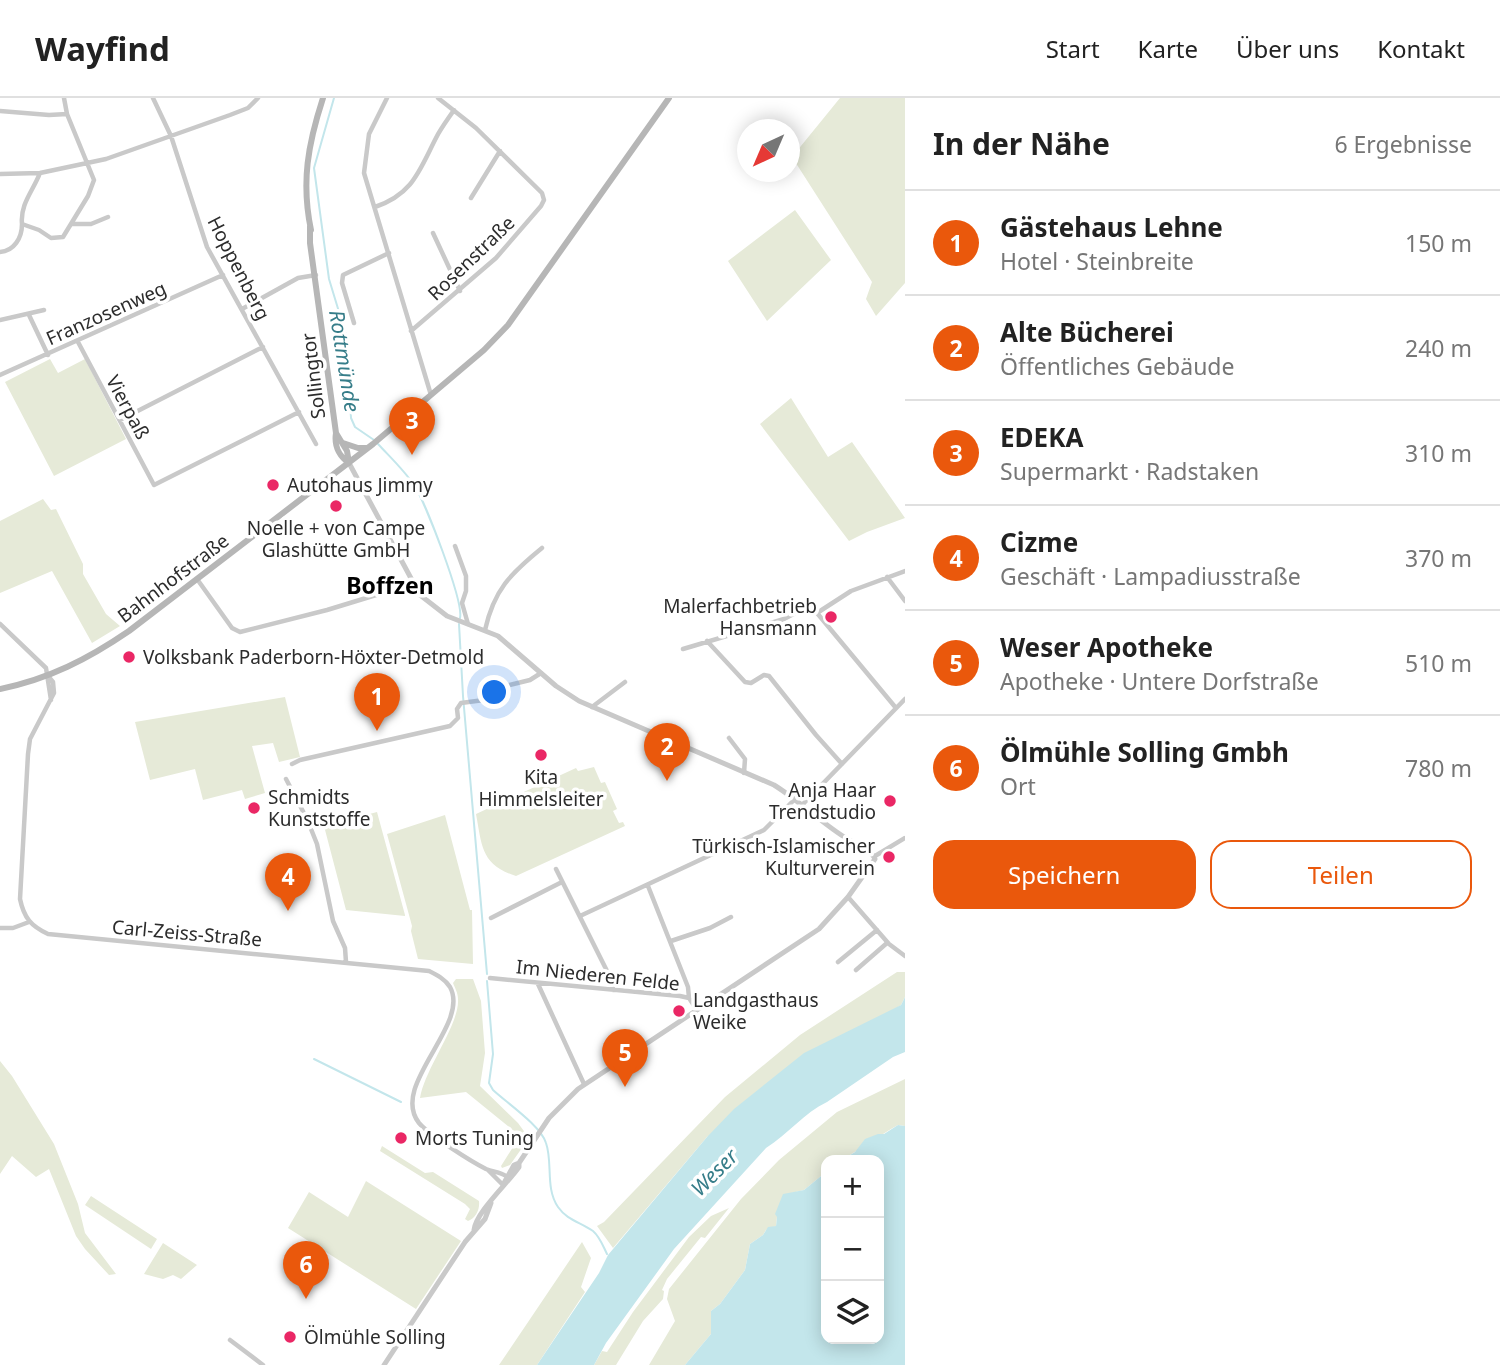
<!DOCTYPE html>
<html lang="de">
<meta charset="utf-8">
<style>
body{margin:0;font-family:"Noto Sans",sans-serif;background:#f2f2f2;color:#222}
.controls{position:absolute;right:21px;bottom:21px;display:grid;overflow:hidden;border-radius:14px;box-shadow:0 4px 18px #0003}
.controls button{width:63px;height:63px;display:grid;place-items:center;padding:0;border:0;border-bottom:2px solid #e0e0e0;background:#fff;color:#222;font:35px sans-serif}
.compass{position:absolute;left:737px;top:21px;width:63px;height:63px;border-radius:50%;background:#fff;box-shadow:0 4px 18px #0003;rotate:224deg}
.you{position:absolute;left:495px;top:595px;width:24px;height:24px;margin:-18px;border:5px solid #fff;border-radius:50%;background:#1a73e8;box-shadow:0 0 0 10px #1a73e833}
.badge{display:grid;place-items:center;width:46px;height:46px;border-radius:50%;background:#ea580c;color:#fff;font-size:23px;font-weight:700}
.pin{position:absolute;translate:-50% -58px;filter:drop-shadow(0 2px 4px #0008)}
.pin::after{content:'';position:absolute;top:37px;width:24px;height:21px;background:inherit;clip-path:polygon(0 0,100% 0,50% 100%)}
.list{margin:0;padding:0;list-style:none}
h2{display:flex;justify-content:space-between;align-items:center;height:91px;margin:0;padding:0 28px;font-size:30px}
h2 small{font-size:23px;font-weight:400;color:#767676}
.list li{display:grid;grid-template-columns:46px 1fr auto;gap:21px;align-items:center;box-sizing:border-box;height:105px;padding:0 28px;border-top:2px solid #e0e0e0}
.list b{display:block;font-size:26px;white-space:nowrap}
.list p{margin:0;font-size:23px;white-space:nowrap;color:#767676}
.list em{font-size:23px;font-style:normal;color:#767676}
.actions{display:flex;gap:14px;padding:21px 28px}
.actions a{flex:1;padding:16px 0;border:2px solid #ea580c;border-radius:21px;text-align:center;font-size:24px;color:#ea580c}
.actions .main{background:#ea580c;color:#fff}
.icon{flex:none;width:38px;height:38px;fill:none;stroke:currentColor;stroke-width:2;stroke-linecap:round;stroke-linejoin:round}
.map{position:relative;flex:none;width:905px;height:1267px;overflow:hidden}
header{display:flex;align-items:center;gap:42px;box-sizing:border-box;height:98px;padding:0 35px;background:#fff;border-bottom:2px solid #e0e0e0}
header strong{font-size:33px}
nav{display:flex;gap:38px;margin-inline-start:auto;font-size:24px}
main{display:flex}
aside{flex:1;background:#fff}
.map>svg:first-child{display:block}
.green{fill:#e6ead8}
.water{fill:#c3e6eb}
.lines{fill:none;stroke-linecap:round;stroke-linejoin:round}
.stream{stroke:#c3e6eb;stroke-width:2}
.minor{stroke:#c9c9c9;stroke-width:4.5}
.tertiary{stroke:#c9c9c9;stroke-width:5}
.secondary{stroke:#b6b6b6;stroke-width:6}
.poi-dot{fill:#ea2765;stroke:#fff;stroke-width:2.5}
.labels{text-anchor:middle;dominant-baseline:central;stroke-width:7;stroke-linejoin:round;paint-order:stroke}
.street-label{font-size:19px;fill:#2c2c2c;stroke:#fff}
.poi-label{font-size:19px;fill:#2c2c2c;stroke:#fff;text-anchor:start}
.water-label{font-size:21px;font-style:italic;fill:#367d89;stroke:#fff}
.quarter-label{font-size:23px;font-weight:bold;fill:#000;stroke:#fff}
</style>
<header>
<strong>Wayfind</strong>
<nav><a>Start</a><a>Karte</a><a>Über uns</a><a>Kontakt</a></nav>
</header>
<main>
<div class="map">
<svg width="905" height="1267" viewBox="0 0 905 1267">
<rect width="100%" height="100%" fill="#fff"/>
<path class="green" d="M840 0H905V185L876 218 866 201 872 184 792 59Z
M795 112 831 162 767 223 728 163Z
M50 261 58 275 85 261 126 341 54 378 5 284Z
M791 300 828 359 852 344 905 420 867 434 849 443 760 326Z
M43 401 51 412 56 411 83 466V476L106 516 120 528 92 545 52 473 0 495V423Z
M285 599 300 659 279 664 273 645 252 648 265 695 245 701 242 692 203 702 195 671 150 682 135 624Z
M594 669 601 685 605 684 617 711 613 713 619 725 623 724 625 728 516 778C481 767 482 748 476 716L576 670 578 673Z
M377 714 405 817V818L346 812 324 728Z
M445 717 470 812H472L473 866 418 861 411 833 412 828 387 736Z
M897 874H905V899L901 907 707 1039 613 1150 597 1128 604 1124 725 999 800 937Z
M456 881H473L481 903 485 955 480 988 518 1025 529 1040 510 1067 502 1070 501 1068 520 1038 466 994 420 1000C425 970 460 926 458 901 458 895 455 890 453 885Z
M0 963 12 978 54 1046 78 1106 85 1135 116 1176 109 1177 85 1151 76 1138 49 1071 36 1079 12 1058 0 1076Z
M905 981V1028L898 1027 891 1031 842 1062H826V1074L804 1092 787 1096 777 1119 776 1128 766 1132 763 1137 750 1146 745 1172 720 1206 711 1213V1236L685 1267H649L675 1223 667 1201 669 1191 741 1101 779 1062 837 1014Z
M382 1048 425 1075 433 1074 479 1103C480 1111 476 1120 468 1123L465 1121 470 1111 465 1106 380 1053Z
M366 1083 461 1143 416 1211 288 1130 309 1094 348 1119Z
M91 1098 157 1141 151 1151 85 1107Z
M729 1110 705 1140 701 1139 667 1181 662 1192 664 1193 663 1201 643 1223 616 1267H594L602 1253 607 1254 633 1214 689 1139 711 1118Z
M582 1144 591 1160 581 1189 585 1194 537 1267H499Z
M163 1145 197 1167 181 1181 173 1177 163 1181 144 1176Z"/>
<path class="water" d="M905 899V954L893 959 827 1004C804 1015 788 1036 766 1050L674 1151 606 1245 594 1267H537L599 1175 608 1157 707 1039 734 1011 804 955 901 907Z
M898 1027 905 1028V1267H685L711 1236V1213L720 1206 745 1172 750 1146 763 1137 768 1129 776 1128 777 1119 775 1116 783 1096 804 1092 826 1074V1241H879V1062H842L855 1054 865 1041 878 1036H884Z"/>
<g class="lines">
<path class="stream" d="M334 0 314 70 329 181 346 237 351 320 355 329 374 342
M378 346C390 359 404 372 414 387 425 403 464 504 460 520
M459 526 463 598 487 876
M487 883 493 956 489 985 493 992C507 1005 541 1028 546 1045 553 1065 545 1090 558 1109 567 1122 580 1124 593 1133 600 1139 603 1148 607 1156
M314 961 401 1004"/>
<path class="minor" d="M64 0 67 16
M153 0 171 38 207 149 316 346
M387 0 369 36 364 75 431 297
M0 13 49 17 67 16 94 82 88 98 63 139 51 140 39 132 22 126C22 140 14 153 0 154
M0 76 40 75 106 61 230 17 248 10 258 0
M471 100 500 53
M375 109C413 96 419 73 436 40 441 30 448 21 454 12
M22 126C20 106 33 93 40 75
M72 126H91L108 119
M433 135 460 193
M242 211 298 180 316 177
M29 217 48 257
M0 222 44 212
M354 225 342 185 343 177 389 155
M411 233 496 160 541 108 544 102 542 95 476 30 438 0
M78 244 154 387 299 314
M0 277 223 177
M120 322 263 249
M455 448 466 478V493L462 505 468 526
M887 479 905 503
M197 481 232 530 240 534 327 512 412 486
M817 515 896 610
M0 526 46 570 51 602
M485 532C494 492 510 476 542 450
M707 543 745 584 751 585 764 577 769 578 816 637 842 666
M683 551 784 521 807 509 817 515 851 493 905 473
M48 578 53 584 54 595 30 641 28 656 20 801C24 820 31 828 48 836L429 873C437 877 445 881 450 889 471 927 389 987 419 1025 429 1037 472 1064 486 1071 493 1074 500 1074 506 1078
M592 609 625 584
M729 640 745 661 744 675
M292 666 300 662 450 628 458 620 457 611 461 605 484 602 493 591 530 582 541 575
M286 681 307 721 317 746 333 823 345 850 346 864
M803 706 905 601
M875 758 905 740
M556 771 612 883 613 892
M648 788 688 889 689 900
M848 799 889 846 905 858
M580 818 764 732 795 701
M491 820 562 784
M0 830H13L29 824
M671 843 710 830 731 819
M838 864 877 832
M856 872 887 845
M490 880 680 898 689 900 697 912
M538 886 584 986
M488 1072 503 1087
M230 1242 263 1267"/>
<path class="tertiary" d="M349 365 420 497 447 518 498 538 556 588 579 603 774 687C800 703 822 726 849 742 858 747 871 752 875 761L848 799 819 831 578 991 549 1020 519 1065V1069C508 1085 476 1114 474 1132
M504 1085 514 1067 519 1065
M384 1267 465 1144 485 1121 491 1105"/>
<path class="secondary" d="M310 128V145L336 335C334 348 338 357 349 365
M311 132C301 84 308 46 323 0
M336 335 347 353 349 365
M343 345 358 350H366
M0 591C49 581 88 561 129 533L373 346 484 252 508 227 669 0"/>
</g>
<g class="poi-dot">
<circle cx="273" cy="387" r="7"/>
<circle cx="336" cy="408" r="7"/>
<circle cx="831" cy="519" r="7"/>
<circle cx="129" cy="559" r="7"/>
<circle cx="541" cy="657" r="7"/>
<circle cx="890" cy="703" r="7"/>
<circle cx="254" cy="710" r="7"/>
<circle cx="889" cy="759" r="7"/>
<circle cx="679" cy="913" r="7"/>
<circle cx="401" cy="1040" r="7"/>
<circle cx="290" cy="1239" r="7"/>
</g>
<g class="labels">
<g class="street-label">
<text transform="translate(471 160) rotate(-44)">Rosenstraße</text>
<text transform="translate(239 170) rotate(63)">Hoppenberg</text>
<text transform="translate(106 215) rotate(-24)">Franzosenweg</text>
<text transform="translate(313 278) rotate(-97)">Sollingtor</text>
<text transform="translate(128 309) rotate(62)">Vierpaß</text>
<text transform="translate(173 480) rotate(-37)">Bahnhofstraße</text>
<text transform="translate(187 835) rotate(5)">Carl-Zeiss-Straße</text>
<text transform="translate(598 877) rotate(6)">Im Niederen Felde</text>
</g>
<g class="poi-label">
<text x="287" y="387">Autohaus Jimmy</text>
<text x="336" y="430" text-anchor="middle">Noelle + von Campe<tspan x="336" dy="22">Glashütte GmbH</tspan></text>
<text x="817" y="508" text-anchor="end">Malerfachbetrieb<tspan x="817" dy="22">Hansmann</tspan></text>
<text x="143" y="559">Volksbank Paderborn-Höxter-Detmold</text>
<text x="541" y="679" text-anchor="middle">Kita<tspan x="541" dy="22">Himmelsleiter</tspan></text>
<text x="876" y="692" text-anchor="end">Anja Haar<tspan x="876" dy="22">Trendstudio</tspan></text>
<text x="268" y="699">Schmidts<tspan x="268" dy="22">Kunststoffe</tspan></text>
<text x="875" y="748" text-anchor="end">Türkisch-Islamischer<tspan x="875" dy="22">Kulturverein</tspan></text>
<text x="693" y="902">Landgasthaus<tspan x="693" dy="22">Weike</tspan></text>
<text x="415" y="1040">Morts Tuning</text>
<text x="304" y="1239">Ölmühle Solling</text>
</g>
<g class="water-label">
<text transform="translate(345 263) rotate(81)">Rottmünde</text>
<text transform="translate(714 1074) rotate(-45)">Weser</text>
</g>
<g class="quarter-label">
<text x="390" y="487">Boffzen</text>
</g>
</g>
</svg>
<div class="controls">
<button>+</button>
<button>−</button>
<button><svg class="icon" aria-label="layers" viewBox="0 0 24 24"><path d="M12 4l9 5-9 5-9-5zM3 14l9 5 9-5"/></svg></button>
</div>
<svg class="compass" viewBox="-18 -18 36 36"><path d="M0-13l5 13h-10z" fill="#e53935"/><path d="M0 13l5-13h-10z" fill="#767676"/></svg>
<div class="you"></div>
<div class="pin badge" style="left:377px;top:633px">1</div>
<div class="pin badge" style="left:667px;top:683px">2</div>
<div class="pin badge" style="left:412px;top:357px">3</div>
<div class="pin badge" style="left:288px;top:813px">4</div>
<div class="pin badge" style="left:625px;top:989px">5</div>
<div class="pin badge" style="left:306px;top:1201px">6</div>
</div>
<aside>
<h2>In der Nähe<small>6 Ergebnisse</small></h2>
<ul class="list">
<li><span class="badge">1</span><div><b>Gästehaus Lehne</b><p>Hotel · Steinbreite</p></div><em>150 m</em></li>
<li><span class="badge">2</span><div><b>Alte Bücherei</b><p>Öffentliches Gebäude</p></div><em>240 m</em></li>
<li><span class="badge">3</span><div><b>EDEKA</b><p>Supermarkt · Radstaken</p></div><em>310 m</em></li>
<li><span class="badge">4</span><div><b>Cizme</b><p>Geschäft · Lampadiusstraße</p></div><em>370 m</em></li>
<li><span class="badge">5</span><div><b>Weser Apotheke</b><p>Apotheke · Untere Dorfstraße</p></div><em>510 m</em></li>
<li><span class="badge">6</span><div><b>Ölmühle Solling Gmbh</b><p>Ort</p></div><em>780 m</em></li>
</ul>
<div class="actions"><a class="main">Speichern</a><a>Teilen</a></div>
</aside>
</main>
